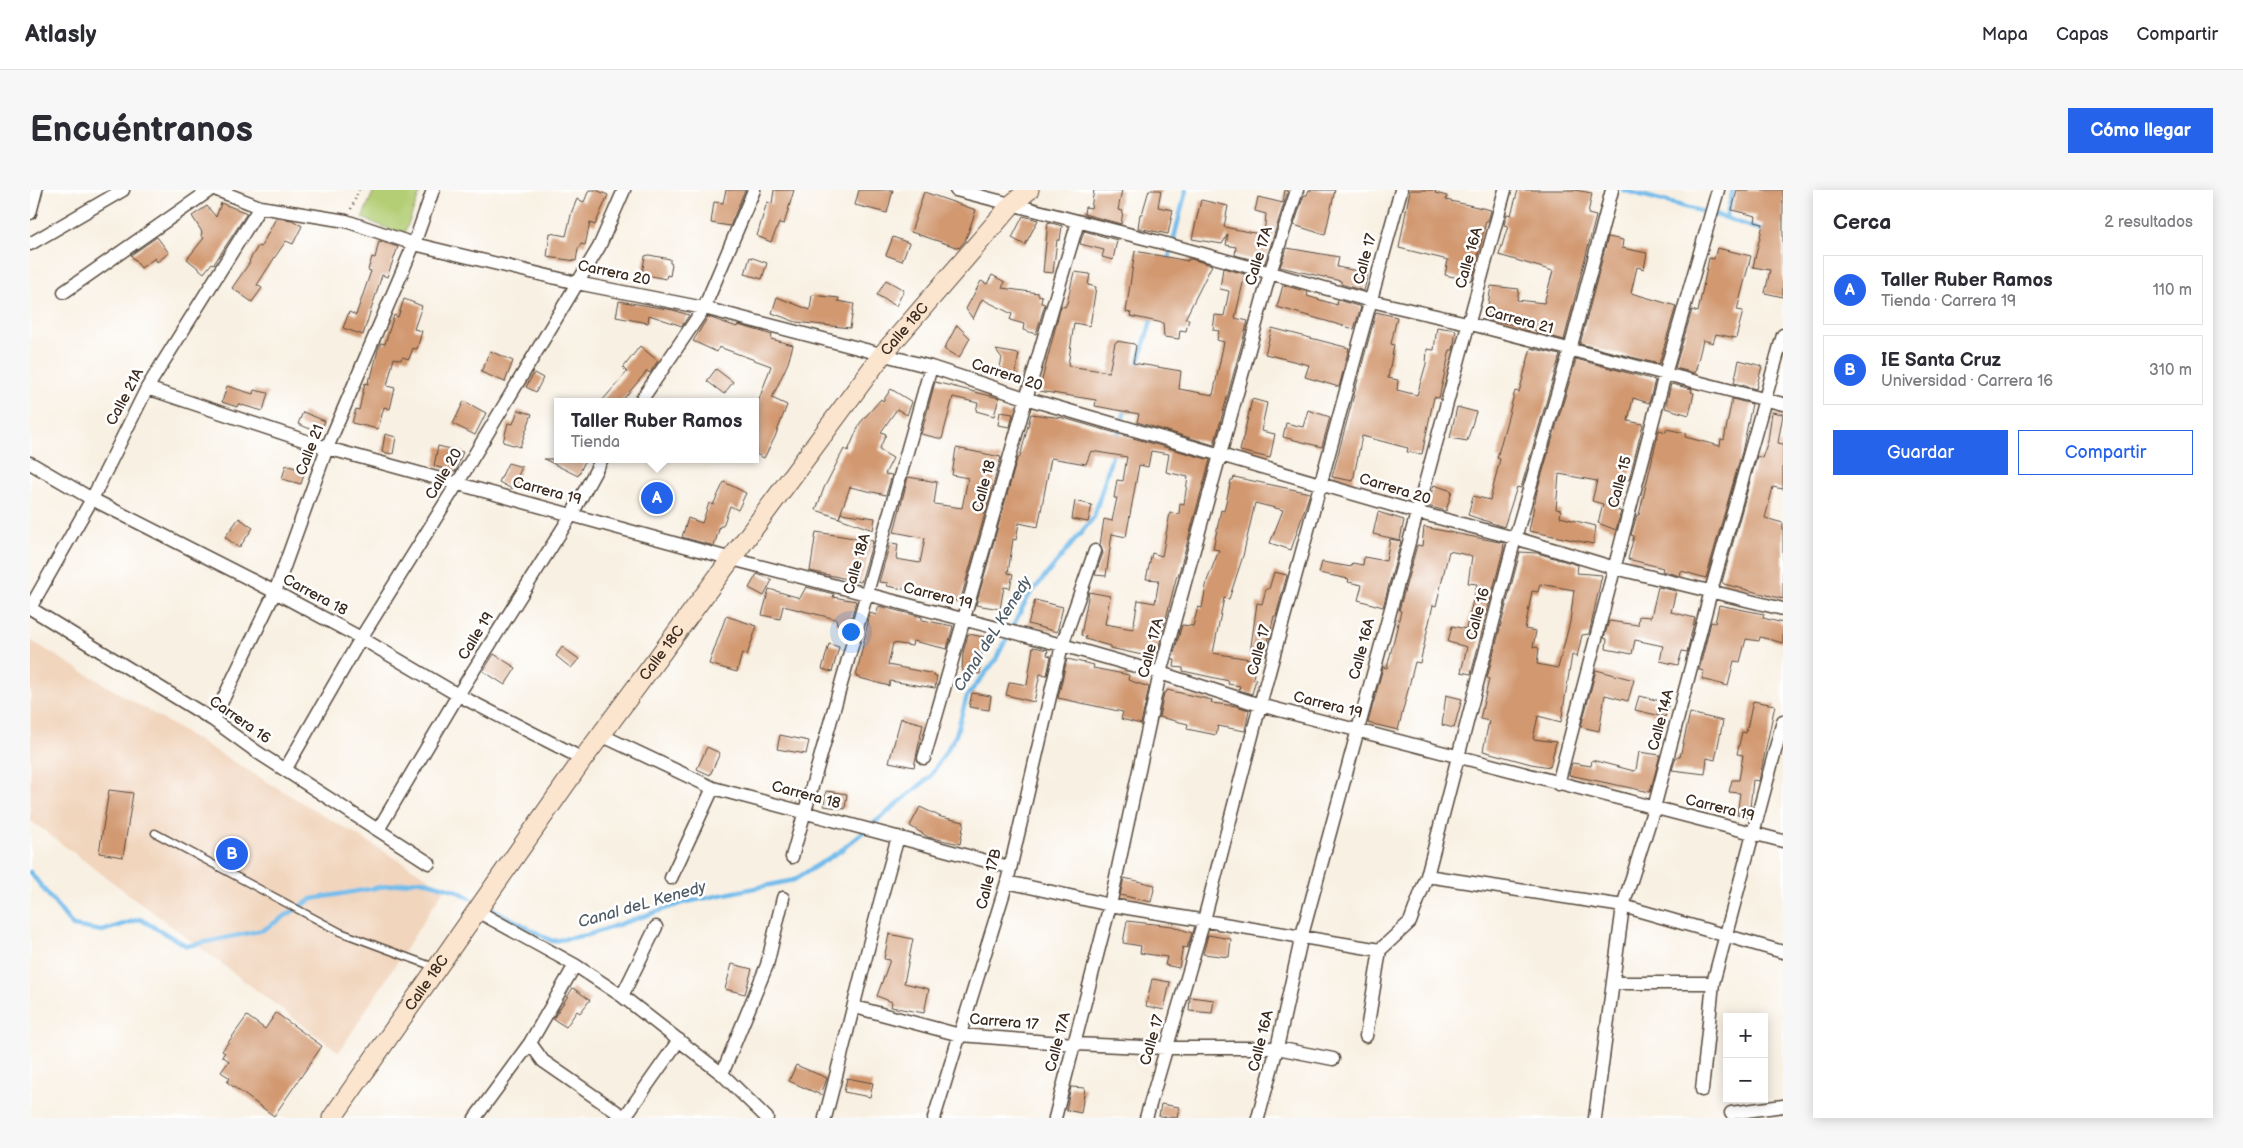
<!DOCTYPE html>
<html lang="es">
<meta charset="utf-8">
<style>
body{margin:0;font-family:"Balsamiq Sans",sans-serif;background:#f7f7f7;color:#2b2b33}
.controls{position:absolute;right:15px;bottom:15px;display:grid;overflow:hidden;border-radius:0px;box-shadow:0 2px 12px #0003}
.controls button{width:45px;height:45px;display:grid;place-items:center;padding:0;border:0;border-bottom:1px solid #e1e1e2;background:#fff;color:#2b2b33;font:25px sans-serif}
.you{position:absolute;left:820px;top:441px;width:18px;height:18px;margin:-12px;border:4px solid #fff;border-radius:50%;background:#1a73e8;box-shadow:0 0 0 8px #1a73e833}
.badge{display:grid;place-items:center;width:32px;height:32px;border-radius:50%;background:#2563eb;color:#fff;font-size:16px;font-weight:700}
.pin{position:absolute;translate:-50% -50%;border:2px solid #fff;box-shadow:0 1px 5px #0006}
.popup{position:absolute;left:524px;top:208px;width:205px;height:65px;box-sizing:border-box;display:grid;place-content:center;border-radius:0px;background:#fff;filter:drop-shadow(0 1px 4px #0005);font-size:16px;white-space:nowrap;color:#7c7c81}
.popup b{font-size:19px;color:#2b2b33}
.popup::after{content:'';position:absolute;left:50%;top:100%;margin-left:-10px;border:10px solid transparent;border-top-color:#fff}
.list{margin:0;padding:0;list-style:none}
h2{display:flex;justify-content:space-between;align-items:center;height:65px;margin:0;padding:0 20px;font-size:21px}
h2 small{font-size:16px;font-weight:400;color:#7c7c81}
.list li{display:grid;grid-template-columns:32px 1fr auto;gap:15px;align-items:center;box-sizing:border-box;height:70px;margin:0 10px 10px;padding:0 10px;border:1px solid #e1e1e2;border-radius:0px}
.list b{display:block;font-size:19px;white-space:nowrap}
.list p{margin:0;font-size:16px;white-space:nowrap;color:#7c7c81}
.list em{font-size:16px;font-style:normal;color:#7c7c81}
.actions{display:flex;gap:10px;padding:15px 20px}
.actions a{flex:1;padding:11px 0;border:1px solid #2563eb;border-radius:0px;text-align:center;font-size:18px;color:#2563eb}
.actions .main{background:#2563eb;color:#fff}
.map{position:relative;flex:none;width:1753px;height:928px;overflow:hidden;border-radius:0px}
header{display:flex;align-items:center;gap:30px;box-sizing:border-box;height:70px;padding:0 25px;background:#fff;border-bottom:1px solid #e1e1e2}
header strong{font-size:24px}
nav{display:flex;gap:28px;margin-inline-start:auto;font-size:18px}
.intro{display:flex;align-items:center;justify-content:space-between;box-sizing:border-box;height:120px;padding:0 30px}
h1{margin:0;font-size:35px}
.button{padding:12px 22px;border-radius:0px;background:#2563eb;color:#fff;font-size:18px;font-weight:700}
main{display:flex;gap:30px;padding:0 30px}
aside{flex:1;background:#fff;border-radius:0px;box-shadow:0 2px 12px #0003}
.map>svg:first-child{display:block}
.built{fill:#f1d5bd}
.green{fill:#b3ce74;stroke:#777c49}
.lines{fill:none;stroke-linecap:round;stroke-linejoin:round}
.stream{stroke:#73bceb;stroke-width:4.5}
.building{fill:#d29971;fill-rule:evenodd}
.lane-casing{stroke:#57483b;stroke-width:9}
.street-casing{stroke:#57483b;stroke-width:15}
.secondary-casing{stroke:#57483b;stroke-width:21}
.path{stroke:#57483b;stroke-width:2.5;stroke-dasharray:1 4;stroke-linecap:butt}
.lane{stroke:#fff;stroke-width:6}
.street{stroke:#fff;stroke-width:12}
.secondary{stroke:#fbe5cf;stroke-width:19}
.labels{text-anchor:middle;dominant-baseline:central;stroke-width:5;stroke-linejoin:round;paint-order:stroke}
.street-label{font-size:15px;fill:#3b2a1e;stroke:#fff}
.water-label{font-size:16px;font-style:italic;fill:#4f5d66;stroke:#fff}
</style>
<header>
<strong>Atlasly</strong>
<nav><a>Mapa</a><a>Capas</a><a>Compartir</a></nav>
</header>
<div class="intro"><h1>Encuéntranos</h1><a class="button">Cómo llegar</a></div>
<main>
<div class="map">
<svg width="1753" height="928" viewBox="0 0 1753 928">
<rect width="100%" height="100%" fill="#fff"/>
<filter id="ink" filterUnits="userSpaceOnUse"><feTurbulence type="fractalNoise" baseFrequency=".02" numOctaves="2"/><feDisplacementMap in="SourceGraphic" scale="10" xChannelSelector="R" yChannelSelector="G"/><feConvolveMatrix kernelMatrix="1 2 1 2 8 2 1 2 1" color-interpolation-filters="sRGB"/></filter>
<filter id="wash" filterUnits="userSpaceOnUse"><feTurbulence type="fractalNoise" baseFrequency=".0096" numOctaves="4" result="noise"/><feDisplacementMap in="SourceGraphic" scale="20" xChannelSelector="R" yChannelSelector="G"/><feGaussianBlur stdDeviation="1.12" result="paint"/><feColorMatrix in="noise" values="0 0 0 0 0 0 0 0 0 0 0 0 0 0 0 0 0 1.4 0 .05"/><feComposite in="paint" operator="in"/></filter>
<g filter="url(#wash)">
<rect width="100%" height="100%" fill="#f8f0e2"/>
<path class="built" d="M0 450 415 698 309 862 0 630Z"/>
<path class="green" d="M344 0H391L374 45 332 28Z"/>
<g class="lines">
<path class="stream" d="M1593 0 1696 28 1735 42
M1696 28 1703 0
M1138 72 1156 0
M1107 177 1123 125
M1087 249 1096 216
M0 682 43 736 72 741 110 729 157 756 233 740 282 709 391 690 425 700 440 708
M463 719 522 751 558 745 652 713 764 690 810 661 900 587 926 545 937 506 965 471 998 407 1064 327 1084 259"/>
</g>
<g id="blocks">
<path class="building" d="M559 0H566L578 5 565 35 560 33 555 55 551 54 548 59 546 71 517 67 520 43 536 46 542 21 547 9 554 12Z
M696 0H715L700 36 681 33 684 12 693 13Z
M744 0H764L754 34 749 33 741 52 727 46 737 12 742 14Z
M829 0H863L857 23 825 15Z
M1064 0H1092L1088 20 1093 21 1091 34 1054 24 1055 17 1061 18Z
M1119 0H1131L1128 17 1143 20 1138 44 1108 38 1110 24H1112Z
M1255 0 1258 1 1235 73 1205 65 1206 57 1196 55 1198 44 1192 54 1162 49 1171 10 1198 16 1194 37 1234 45 1236 24 1225 21 1228 7 1253 13Z
M1279 0H1305L1295 45 1264 35 1274 5H1277Z
M1380 0H1406L1405 3 1417 6 1416 10 1461 20 1458 31H1456L1442 91 1415 85 1418 70 1369 58Z
M1488 0H1545L1562 3 1558 24 1566 26 1534 150 1506 142V140L1456 129 1461 96 1489 99 1487 110 1514 113 1523 81 1469 65 1478 36 1474 35 1477 24 1481 25Z
M1707 0H1753V107L1735 103 1740 80 1723 77 1733 34 1725 32 1726 26 1702 20Z
M894 2 946 20 935 51 929 58 881 42Z
M191 13 217 23 184 74 182 73 174 83 157 69 174 48 171 46 172 42 162 26 177 16 186 27Z
M993 26 1008 30 995 55 982 48Z
M246 28 262 30 272 36 263 54 256 51 245 67 227 95 232 98 222 112 202 98 220 72 219 71 228 56 231 57Z
M1018 32 1032 36 1030 50H1027L1023 83 1013 82Z
M1054 41 1087 50 1083 70 1072 67 1074 60 1050 54Z
M127 47 139 63 127 72 125 68 111 78 101 65Z
M863 47 879 53 872 71 856 65Z
M1578 47 1593 50 1592 58 1617 63 1614 79 1607 77 1601 103 1646 116 1629 174 1550 154Z
M349 51 368 57 357 87 352 85 333 145 313 138 319 122 326 125 341 81 338 80 342 67 345 68Z
M1257 58 1309 67 1307 77 1338 83 1334 101 1311 94V91L1250 77Z
M1687 58 1721 66 1707 120 1713 121 1706 148 1686 144 1683 153 1673 150 1665 183 1645 178 1662 120 1668 122 1679 68 1684 69Z
M1105 61 1158 71V69H1161L1182 75 1155 129H1159L1156 141 1150 140 1149 149 1134 147 1133 133 1100 126 1101 123 1096 122Z
M619 65 640 69V73L642 74 640 86 637 85 636 89 612 84 615 66Z
M720 67 737 73 732 89 715 84Z
M1193 78 1215 84 1205 128 1218 131 1184 255 1107 232 1109 224 1065 216 1066 210 1009 201 1031 116 1035 117 1037 113 1044 82 1060 84 1058 95 1066 97 1060 136 1044 133 1038 176 1079 182 1085 153 1087 151 1104 154 1106 156 1103 173 1151 181 1149 199 1183 205 1194 152 1187 150 1189 141 1183 140 1185 125 1194 126 1199 101 1190 99Z
M962 85 975 92 972 98 1008 103V105L1012 106 1011 113 1015 114 1006 144 993 140 994 134 980 130 982 124 952 109 943 129 936 119 951 91 957 94Z
M856 90 874 100 866 116 847 105Z
M1253 95 1278 102 1277 106 1307 115 1308 110 1331 117 1324 139 1247 117Z
M782 105 809 108 808 111 824 114 820 138 766 132 742 123 747 107 780 120Z
M374 109 392 116 384 139 392 141 387 159 383 158 379 169 372 167 371 170 364 168 357 196 365 198 360 219 354 217 348 239 322 233 326 219 329 220 335 193 338 194 339 187 341 188 348 160 351 153 355 154 364 125 368 127Z
M589 111 643 120 659 125 652 136 619 125 618 133 586 127Z
M1346 122 1367 127 1361 154 1364 155 1358 188 1368 190 1367 200 1387 205 1396 174 1397 159 1404 160 1407 137 1426 140 1423 160H1420L1409 208 1404 207 1392 264 1377 262 1378 258 1370 256 1332 246 1323 291 1302 287Z
M678 127 707 137 708 135 733 142 742 145 741 149 763 155 758 173 742 208 757 215 745 247 734 268 726 264V218L741 176 689 157 687 162 663 151Z
M927 135 940 148 929 168 914 159Z
M1242 138 1319 158 1309 197 1275 187 1279 175 1235 164Z
M610 156 628 171 623 178 620 183 617 181 591 212H571L597 182 593 178Z
M1501 158 1530 165 1491 298 1487 297 1474 337 1438 325 1443 306 1460 310 1470 269 1467 268 1485 201 1489 202Z
M966 160 989 164 984 189 968 186 972 168Z
M460 161 483 171 475 192 451 182Z
M1546 169 1625 190 1619 213 1603 208 1598 231 1613 234 1599 290 1594 288 1588 321H1591L1586 340 1568 333 1573 314 1562 311 1567 291 1529 284 1526 319 1531 320 1530 327 1566 336 1563 354 1499 341 1507 301Z
M1709 170 1732 176 1726 199 1704 193Z
M686 179 703 192 694 204 677 191Z
M504 183 513 188 506 202 496 197Z
M905 192 969 208 964 226 946 221 948 213 923 207 912 249 891 244Z
M1641 194 1662 199 1661 202 1664 203 1659 225 1635 218Z
M197 196 223 204 224 200 238 203 233 221 208 214 207 217 192 212Z
M861 199 882 212 877 225 867 219 851 242 856 244 849 260 863 268 855 284 862 285 856 305 820 297 809 328 786 320 794 298 814 259 818 261 830 233 851 209 853 211Z
M1222 209 1237 213 1231 241 1245 244 1240 268 1210 261Z
M1702 209 1722 214 1712 262 1676 388 1651 381 1650 386 1632 381 1633 378 1598 369 1604 346 1601 345 1607 325H1609L1629 240 1636 242V239L1656 243 1655 247 1690 256 1691 249 1694 250Z
M434 211 456 223 445 245 423 234Z
M1427 217 1446 222 1437 251 1420 248Z
M488 220 502 224 490 257 473 252 478 233 483 234Z
M1278 220 1300 227 1292 257 1253 247 1256 233 1273 237Z
M273 222 295 231 290 243 268 234Z
M970 222 983 224 980 237 968 235Z
M1742 222 1753 224 1748 253 1753 254V299L1743 297 1735 328 1753 333V409L1694 394 1692 392 1727 266 1732 268 1738 251Z
M1001 224 1033 228 1180 270 1148 386 1147 385 1126 468 1080 458V456L1055 449 1056 446 1051 445 1059 402 1080 406 1075 434 1103 439 1108 410 1125 413 1129 390 1116 389 1122 363 1132 366 1140 323 1149 324 1150 313 1154 314 1158 287 1136 282 1139 264 1121 261 1118 277 1109 275 1096 347 1082 344 1076 386 1065 385 1073 363 1070 355 1074 329 1082 331 1087 308H1084L1087 290 1093 291 1097 267 1061 261 1056 274 1021 268 1008 337 989 333 986 350 983 349 978 383 983 384 980 398 974 397 970 419 946 415 987 269 990 267Z
M355 244 366 247 363 264 352 262Z
M408 256 433 262 425 282 404 276Z
M926 258 971 267 930 412 912 406 857 396 858 393 849 392 860 353 868 354 866 369 890 373 895 348 864 342 878 287 907 292 904 314 932 318 938 288 922 285Z
M514 269H556L548 286Z
M478 273 492 277 482 299 469 292Z
M256 275 275 281 271 294 252 289Z
M1204 287 1280 303 1261 360 1240 353 1253 320 1225 313 1213 366 1199 409 1194 408 1183 463 1226 470 1223 489H1226L1222 504 1209 500 1210 496 1198 494 1199 491 1153 481V478L1144 477 1145 470H1142L1152 435 1163 436 1168 417 1172 418 1177 391 1189 360 1183 359 1191 320 1194 321 1201 290H1203Z
M694 292 716 303 708 320 700 316 693 336H690L684 356 652 347 658 328 672 333 679 313 683 315Z
M1404 295 1422 301 1416 321 1397 316Z
M1045 311 1062 315 1058 332 1042 329Z
M1348 322 1374 330 1370 350 1343 344Z
M811 323 845 328 843 340 809 328Z
M209 328 223 338 209 358 195 347Z
M1394 337 1474 353 1473 361 1441 484 1431 482 1437 457 1418 452 1422 436 1436 439 1447 394 1438 393 1442 366 1419 361 1406 416 1403 415 1390 473 1385 472 1368 540 1338 533 1353 477 1357 478 1371 421 1369 420 1387 355 1392 356Z
M786 342 843 351 831 392 780 381Z
M1360 349 1371 351 1353 417 1328 410 1332 395 1318 392 1319 389 1289 383 1292 372 1321 377 1322 373 1333 375 1334 367 1356 371Z
M1490 362 1507 363 1548 375 1547 383 1572 385 1559 444 1552 445 1547 467 1542 465 1531 532 1508 526 1503 549 1526 552 1520 577 1501 574 1453 561 1459 531 1450 529 1459 489 1457 488ZM1510 394 1544 400 1540 432 1528 478 1507 474 1509 458 1503 457 1506 441 1495 439 1502 401 1508 402Z
M1244 382 1257 385 1246 426H1244L1235 465 1220 463 1227 413 1232 414 1236 399H1239Z
M727 384 742 390 734 406 719 398Z
M776 397 804 404 803 407 826 411 819 437 807 434 806 429 753 416 750 429 732 425 739 399 770 408Z
M1628 397 1646 401 1641 422 1665 428 1657 462 1652 461 1648 475 1630 471 1633 456 1605 450 1602 464 1576 459 1577 449 1574 448 1579 431 1608 435 1609 426 1621 427Z
M1005 410 1033 417 1027 442 998 434Z
M1689 415 1734 424 1733 428 1753 433V453L1730 447 1729 451 1716 449 1710 472 1704 471 1698 496 1672 489 1674 481 1669 480 1681 432 1685 433Z
M849 416 892 427V430L923 436 917 459 883 451 882 456 863 453 858 475 904 484V486H907L905 498 860 491 859 496 826 487 840 423 846 425Z
M696 426 727 436 717 465 712 463 707 482 679 474Z
M938 444 960 448 958 462H952L950 484 932 482 933 463Z
M799 454 809 457 802 482 792 479Z
M532 457 549 469 541 478 526 466Z
M1003 457 1018 460 1017 465 1021 466 1017 485 1010 484 1004 512 976 505 979 493 981 492 997 495Z
M464 464 486 478 475 495 453 481Z
M1037 469 1064 475 1063 478 1099 485 1098 490 1119 497 1111 534 1091 529 1093 522 1028 508Z
M1566 480 1604 490 1598 511 1575 505 1569 541 1551 537Z
M1137 500 1182 510 1181 513 1206 516 1219 520 1215 541 1188 536 1186 545 1157 539 1158 534 1129 527 1134 503H1136Z
M942 503 961 506 959 520 939 517Z
M1416 505 1432 509 1424 538 1412 535Z
M1609 506 1639 513 1635 527 1605 520Z
M1723 511 1745 515 1729 591 1723 590 1719 627 1707 625 1710 603 1699 602 1702 590H1709L1713 565 1707 564 1712 542 1716 543Z
M1660 523 1693 531 1685 570 1677 568 1675 584 1642 580 1646 567H1650Z
M871 528 893 534 884 577 859 572Z
M750 545 779 551 776 564 747 559Z
M677 557 690 563 680 585 667 579Z
M1609 562 1630 565 1620 602 1539 585 1542 573 1561 576 1562 570 1604 581 1606 580Z
M79 600 103 603 93 667 69 663Z
M796 601 817 604 815 619 794 616Z
M890 617 911 627 934 632 930 654 898 647 880 636Z
M1094 688 1125 695 1121 712 1090 705Z
M1097 731 1142 736 1162 743 1157 758 1153 757 1149 778 1135 775 1137 767 1110 763 1111 756 1093 753Z
M859 744 883 749 874 793 899 799 894 823 861 817 862 812 847 806 860 770 854 769Z
M1178 745 1201 749 1199 767 1173 764Z
M702 774 722 779 715 804 695 799Z
M1122 789 1140 792 1134 820 1116 816Z
M543 798 560 810 550 823 547 821 536 837 523 829Z
M1160 807 1184 810 1182 823 1159 821Z
M246 823 292 856 244 926 197 892 200 888 191 882 199 871 192 866 195 863 192 861 217 826 235 839Z
M766 875 797 888 791 905 759 891Z
M817 888 843 893 840 907 814 902Z
M1041 897 1055 898 1051 923 1036 920Z
M1131 914 1149 917 1147 928 1129 926Z"/>
</g>
</g>
<g filter="url(#ink)">
<use href="#blocks" fill-opacity="0" stroke="#57483b" stroke-width="1"/>
<g class="lines">
<defs>
<path id="lane" d="M125 643 310 742 404 777"/>
<path id="street" d="M187 0 230 17 316 31 384 54 547 93 674 118 901 177 995 208 1386 322 1485 348 1585 378 1753 419
M926 0 1133 53 1341 111 1437 133 1753 214
M0 23 6 0
M0 54 93 0
M34 102 180 0
M117 198 297 258 702 369 1032 455 1130 483 1230 515 1753 651
M610 212 674 118 724 0
M0 273 62 309 245 402 331 448 428 505 553 569
M0 418 183 530 227 562 399 673
M0 418 62 309 117 198 230 17
M183 530 245 402 297 258 384 54 403 0
M571 545 683 598 979 677
M894 568C946 390 994 210 1048 32
M255 580 331 448 427 294 569 57 594 0
M1528 594 1635 184 1688 0
M348 640 428 505 542 324 572 269
M762 667 901 177
M1397 686 1593 716 1753 762
M641 688 683 598
M977 692 1080 715 1350 760
M447 721 545 775 592 806 692 884 737 928
M1583 793H1683
M592 806 626 737
M825 817 930 845 1045 854 1136 858H1247L1303 869
M1336 846 1350 760 1380 732 1397 686 1485 348 1540 160 1582 0
M500 853 513 871 594 927
M692 884 737 775 753 708
M1672 900 1683 793 1753 531
M1701 923 1753 916
M445 928 500 853 545 775
M594 928 649 850
M795 928C820 834 841 740 868 647
M904 928 977 692 1032 455 1065 361
M1025 928 1080 715 1130 483 1240 83 1267 0
M1116 928 1174 730 1230 515 1371 0
M1228 928 1247 858 1272 745 1475 0
M1565 928 1593 716 1624 618 1681 401 1753 145"/>
<g id="secondary">
<path id="s1" d="M302 928 553 569 852 165 982 14 999 0"/>
</g>
</defs>
<use href="#lane" class="lane-casing"/>
<use href="#street" class="street-casing"/>
<use href="#secondary" class="secondary-casing"/>
<path class="path" d="M321 19 329 0"/>
<use href="#lane" class="lane"/>
<use href="#street" class="street"/>
<use href="#secondary" class="secondary"/>
</g>
</g>
<g class="labels">
<g class="street-label">
<text transform="translate(1229 66) rotate(-73)">Calle 17A</text>
<text transform="translate(1439 68) rotate(-74)">Calle 16A</text>
<text transform="translate(1335 69) rotate(-75)">Calle 17</text>
<text transform="translate(584 83) rotate(12)">Carrera 20</text>
<text transform="translate(1489 130) rotate(15)">Carrera 21</text>
<text stroke="none"><textPath href="#s1" startOffset="975">Calle 18C</textPath></text>
<text transform="translate(977 185) rotate(18)">Carrera 20</text>
<text transform="translate(95 207) rotate(-62)">Calle 21A</text>
<text transform="translate(280 260) rotate(-69)">Calle 21</text>
<text transform="translate(414 284) rotate(-59)">Calle 20</text>
<text transform="translate(1590 292) rotate(-75)">Calle 15</text>
<text transform="translate(954 296) rotate(-75)">Calle 18</text>
<text transform="translate(1365 299) rotate(17)">Carrera 20</text>
<text transform="translate(517 301) rotate(15)">Carrera 19</text>
<text transform="translate(827 374) rotate(-74)">Calle 18A</text>
<text transform="translate(285 405) rotate(28)">Carrera 18</text>
<text transform="translate(908 406) rotate(14)">Carrera 19</text>
<text transform="translate(1448 424) rotate(-75)">Calle 16</text>
<text transform="translate(446 446) rotate(-58)">Calle 19</text>
<text transform="translate(1121 458) rotate(-75)">Calle 17A</text>
<text transform="translate(1332 459) rotate(-75)">Calle 16A</text>
<text transform="translate(1229 460) rotate(-75)">Calle 17</text>
<text stroke="none"><textPath href="#s1" startOffset="570">Calle 18C</textPath></text>
<text transform="translate(1298 515) rotate(14)">Carrera 19</text>
<text transform="translate(210 530) rotate(35)">Carrera 16</text>
<text transform="translate(1631 530) rotate(-75)">Calle 14A</text>
<text transform="translate(776 605) rotate(15)">Carrera 18</text>
<text transform="translate(1690 618) rotate(14)">Carrera 19</text>
<text transform="translate(959 689) rotate(-76)">Calle 17B</text>
<text stroke="none"><textPath href="#s1" startOffset="165">Calle 18C</textPath></text>
<text transform="translate(974 832) rotate(5)">Carrera 17</text>
<text transform="translate(1122 850) rotate(-74)">Calle 17</text>
<text transform="translate(1231 851) rotate(-76)">Calle 16A</text>
<text transform="translate(1028 852) rotate(-75)">Calle 17A</text>
</g>
<g class="water-label">
<text transform="translate(963 444) rotate(-58)">Canal deL Kenedy</text>
<text transform="translate(612 715) rotate(-16)">Canal deL Kenedy</text>
</g>
</g>
</svg>
<div class="controls">
<button>+</button>
<button>−</button>
</div>
<div class="you"></div>
<div class="pin badge" style="left:627px;top:308px">A</div>
<div class="popup"><b>Taller Ruber Ramos</b>Tienda</div>
<div class="pin badge" style="left:202px;top:664px">B</div>
</div>
<aside>
<h2>Cerca<small>2 resultados</small></h2>
<ul class="list">
<li><span class="badge">A</span><div><b>Taller Ruber Ramos</b><p>Tienda · Carrera 19</p></div><em>110 m</em></li>
<li><span class="badge">B</span><div><b>IE Santa Cruz</b><p>Universidad · Carrera 16</p></div><em>310 m</em></li>
</ul>
<div class="actions"><a class="main">Guardar</a><a>Compartir</a></div>
</aside>
</main>
